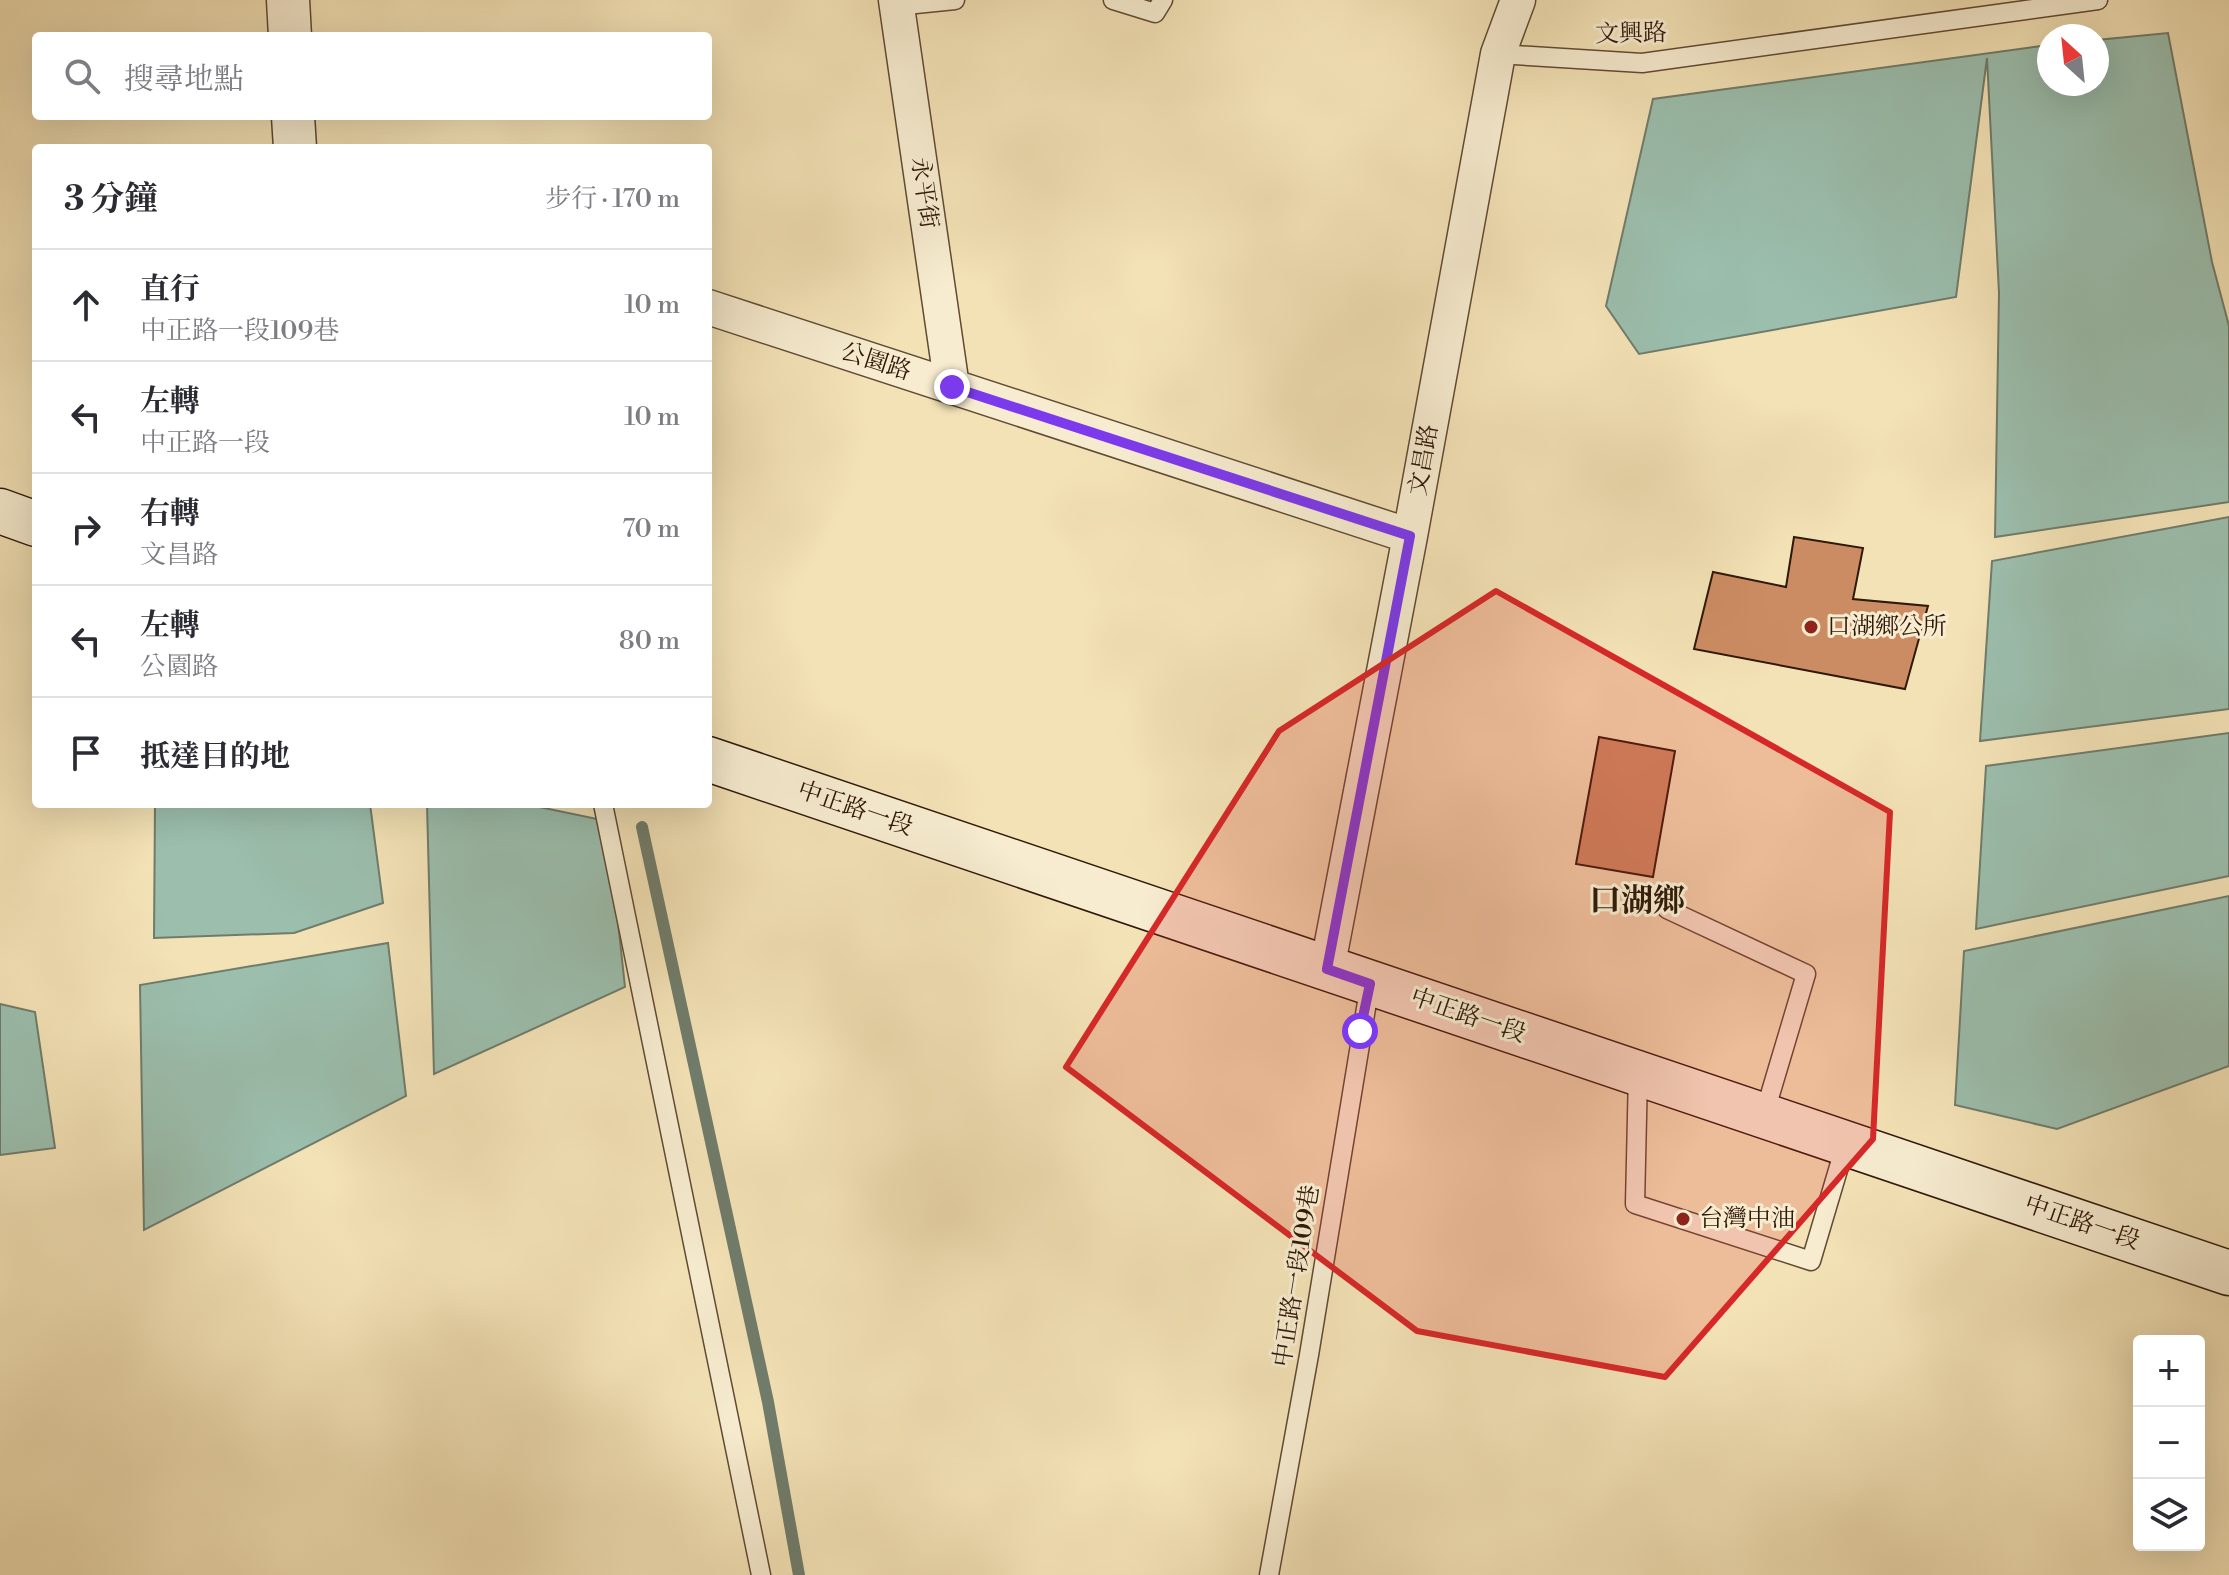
<!DOCTYPE html>
<html lang="zh-TW">
<meta charset="utf-8">
<style>
body{margin:0;font-family:"Libre Bodoni","Noto Serif TC",serif;background:#f7f7f7;color:#2b2b33}
.controls{position:absolute;right:24px;bottom:24px;display:grid;overflow:hidden;border-radius:8px;box-shadow:0 8px 32px #0002}
.controls button{width:72px;height:72px;display:grid;place-items:center;padding:0;border:0;border-bottom:2px solid #e1e1e2;background:#fff;color:#2b2b33;font:40px sans-serif}
.compass{position:absolute;left:2037px;top:24px;width:72px;height:72px;border-radius:50%;background:#fff;box-shadow:0 8px 32px #0002;rotate:333deg}
.stop{position:absolute;width:24px;height:24px;margin:-18px;border:6px solid #7c3aed;border-radius:50%;background:#fff}
.stop.end{background:#7c3aed;border-color:#fff;box-shadow:0 2px 8px #0008}
.list{margin:0;padding:0;list-style:none}
h2{display:flex;justify-content:space-between;align-items:center;height:104px;margin:0;padding:0 32px;font-size:34px}
h2 small{font-size:26px;font-weight:400;color:#7c7c81}
.list li{display:grid;grid-template-columns:52px 1fr auto;gap:24px;align-items:center;box-sizing:border-box;height:112px;padding:0 32px;border-top:2px solid #e1e1e2}
.list b{display:block;font-size:30px;white-space:nowrap}
.list p{margin:0;font-size:26px;white-space:nowrap;color:#7c7c81}
.list em{font-size:26px;font-style:normal;color:#7c7c81}
.icon{flex:none;width:44px;height:44px;fill:none;stroke:currentColor;stroke-width:2;stroke-linecap:round;stroke-linejoin:round}
.map{position:relative;flex:none;width:2229px;height:1575px;overflow:hidden}
.search{position:absolute;background:#fff;box-shadow:0 8px 32px #0002;left:32px;top:32px;width:680px;height:88px;display:flex;align-items:center;gap:20px;box-sizing:border-box;padding:0 28px;border-radius:8px;color:#7c7c81;font-size:30px}
.panel{position:absolute;background:#fff;box-shadow:0 8px 32px #0002;left:32px;top:144px;width:680px;height:664px;border-radius:8px}
.map>svg:first-child{display:block}
.water{fill:#9bbead;stroke:#707c6b;stroke-width:2}
.lines{fill:none;stroke-linecap:round;stroke-linejoin:round}
.stream{stroke:#707c6b;stroke-width:12}
.building{fill:#cc8c63;stroke:#2f1808;stroke-width:2}
.service-casing{stroke:#604a34;stroke-width:21}
.minor-casing{stroke:#604a34;stroke-width:37}
.tertiary-casing{stroke:#604a34;stroke-width:45}
.secondary-casing{stroke:#2f1808;stroke-width:47}
.service{stroke:#f7ecd0;stroke-width:18}
.minor{stroke:#f7ecd0;stroke-width:34}
.tertiary{stroke:#f7ecd0;stroke-width:42}
.secondary{stroke:#f7ecd0;stroke-width:44}
.route{stroke:#7c3aed;stroke-width:10}
.marked{fill:#d62828;fill-opacity:0.2;stroke:#d62828;stroke-width:6;stroke-linejoin:round}
.poi-dot{fill:#8f2418;stroke:#f7ecd0;stroke-width:3}
.labels{text-anchor:middle;dominant-baseline:central;stroke-width:6;stroke-linejoin:round;paint-order:stroke}
.street-label{font-size:24px;fill:#2f1808;stroke:#f7ecd0}
.poi-label{font-size:24px;fill:#2f1808;stroke:#f7ecd0;text-anchor:start}
.district-label{font-size:32px;font-weight:bold;fill:#2f1808;stroke:#f7ecd0}
</style>
<div class="map">
<svg width="2229" height="1575" viewBox="0 0 2229 1575">
<rect width="100%" height="100%" fill="#f3e2b6"/>
<filter id="stains"><feTurbulence type="fractalNoise" baseFrequency=".0025" numOctaves="4"/><feColorMatrix values="0 0 0 0 .2 0 0 0 0 .09 0 0 0 0 .02 0 0 0 .5 -.17"/></filter>
<radialGradient id="worn" r=".72"><stop offset=".6" stop-color="#630" stop-opacity="0"/><stop offset="1" stop-color="#630" stop-opacity=".3"/></radialGradient>
<path class="water" d="M2168 33 2212 262 2229 326V502L1995 537 1999 293 1987 58 1956 297 1639 354 1606 306 1653 99 2049 45V84H2097V40Z
M2229 517V709L1980 741 1992 561Z
M2229 733V876L1976 929 1986 766Z
M155 804H370L383 903 294 933 154 938Z
M427 804H525L607 821 625 987 434 1074Z
M2229 896V1066L2057 1129 1955 1105 1964 951Z
M388 943 406 1096 144 1230 140 985Z
M0 1004 35 1012 55 1148 0 1155Z"/>
<g class="lines">
<path class="stream" d="M642 827 768 1402 799 1575"/>
</g>
<path class="building" d="M1794 537 1863 548 1853 599 1928 606 1905 689 1694 649 1713 572 1786 587Z
M1599 737 1675 751 1653 877 1576 864Z"/>
<g class="lines">
<defs>
<path id="service" d="M1113 0 1155 13 1163 0
M896 6 955 0
M1498 54 1642 63 2098 0
M603 804 761 1575
M1667 909 1806 974 1764 1115
M1638 1073 1635 1204 1811 1261 1846 1143
M1269 1575 1309 1355 1370 984"/>
<path id="minor" d="M896 0 952 387
M708 307 1410 536
M1327 969 1410 536 1498 54 1518 0"/>
<path id="tertiary" d="M288 0 290 36
M293 116 295 148"/>
<path id="secondary" d="M0 511 36 524
M708 759 2229 1273"/>
</defs>
<use href="#service" class="service-casing"/>
<use href="#minor" class="minor-casing"/>
<use href="#tertiary" class="tertiary-casing"/>
<use href="#secondary" class="secondary-casing"/>
<use href="#service" class="service"/>
<use href="#minor" class="minor"/>
<use href="#tertiary" class="tertiary"/>
<use href="#secondary" class="secondary"/>
</g>
<g class="lines">
<path class="route" d="M952 387 1410 536 1327 969 1370 984 1360 1031"/>
</g>
<path class="marked" d="M1496 591 1890 812 1873 1139 1665 1377 1417 1331 1066 1067 1279 731Z"/>
<g class="poi-dot">
<circle cx="1811" cy="627" r="8"/>
<circle cx="1683" cy="1219" r="8"/>
</g>
<g class="labels">
<g class="street-label">
<text transform="translate(1631 34) rotate(-1)">文興路</text>
<text transform="translate(924 193) rotate(82)">永平街</text>
<text transform="translate(876 362) rotate(18)">公園路</text>
<text transform="translate(1424 460) rotate(-80)">文昌路</text>
<text transform="translate(855 809) rotate(19)">中正路一段</text>
<text transform="translate(1468 1016) rotate(19)">中正路一段</text>
<text transform="translate(2082 1223) rotate(19)">中正路一段</text>
<text transform="translate(1297 1276) rotate(-81)">中正路一段109巷</text>
</g>
<g class="poi-label">
<text x="1827" y="627">口湖鄉公所</text>
<text x="1699" y="1219">台灣中油</text>
</g>
<g class="district-label">
<text x="1637" y="901">口湖鄉</text>
</g>
</g>
<rect width="100%" height="100%" filter="url(#stains)"/>
<rect width="100%" height="100%" fill="url(#worn)"/>
</svg>
<div class="controls">
<button>+</button>
<button>−</button>
<button><svg class="icon" aria-label="layers" viewBox="0 0 24 24"><path d="M12 4l9 5-9 5-9-5zM3 14l9 5 9-5"/></svg></button>
</div>
<svg class="compass" viewBox="-18 -18 36 36"><path d="M0-13l5 13h-10z" fill="#e53935"/><path d="M0 13l5-13h-10z" fill="#7c7c81"/></svg>
<div class="stop" style="left:1360px;top:1031px"></div>
<div class="stop end" style="left:952px;top:387px"></div>
<div class="search"><svg class="icon" aria-label="search" viewBox="0 0 24 24"><circle cx="10" cy="10" r="6"/><path d="M15 15l6 6"/></svg>搜尋地點</div>
<section class="panel">
<h2>3 分鐘<small>步行 · 170 m</small></h2>
<ul class="list">
<li><svg class="icon" aria-label="ahead" viewBox="0 0 24 24"><path d="M12 20V5M6 11l6-6 6 6"/></svg><div><b>直行</b><p>中正路一段109巷</p></div><em>10 m</em></li>
<li><svg class="icon" aria-label="left" viewBox="0 0 24 24"><path d="M17 20v-9H6M10 6l-5 5 5 5"/></svg><div><b>左轉</b><p>中正路一段</p></div><em>10 m</em></li>
<li><svg class="icon" aria-label="right" viewBox="0 0 24 24"><path d="M7 20v-9h11M14 6l5 5-5 5"/></svg><div><b>右轉</b><p>文昌路</p></div><em>70 m</em></li>
<li><svg class="icon" aria-label="left" viewBox="0 0 24 24"><path d="M17 20v-9H6M10 6l-5 5 5 5"/></svg><div><b>左轉</b><p>公園路</p></div><em>80 m</em></li>
<li><svg class="icon" aria-label="arrive" viewBox="0 0 24 24"><path d="M6 21V4h12l-3 4 3 4H6"/></svg><div><b>抵達目的地</b></div></li>
</ul>
</section>
</div>
